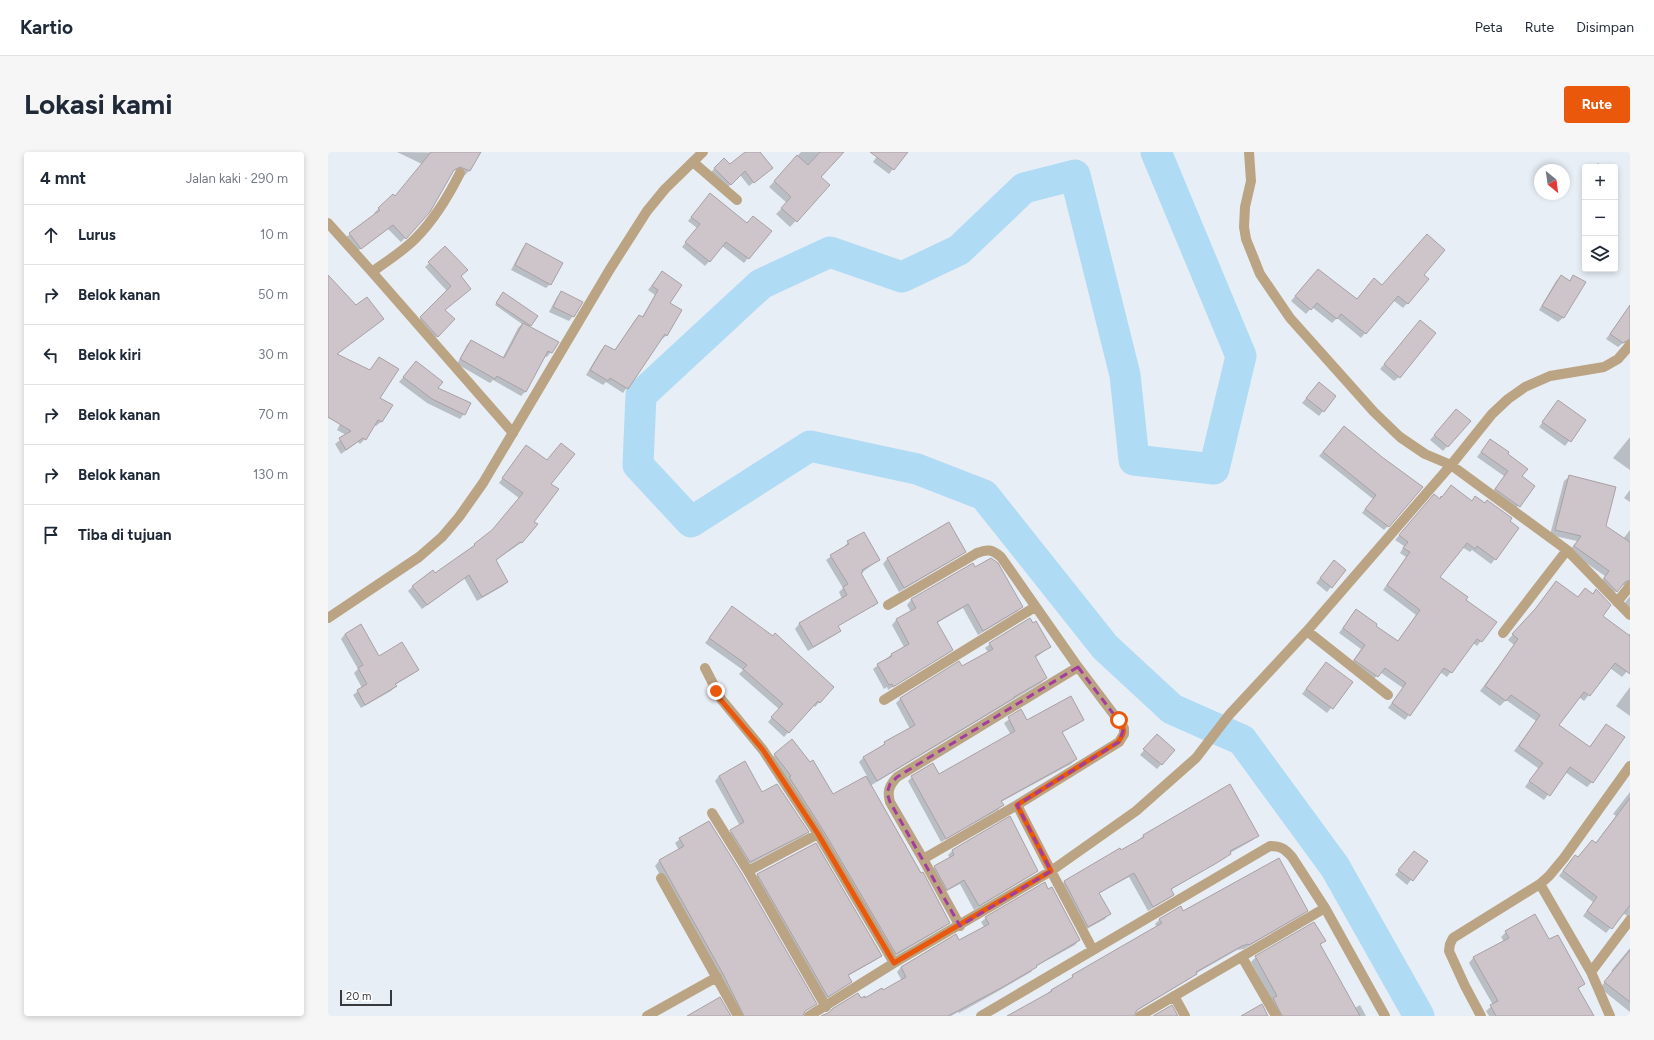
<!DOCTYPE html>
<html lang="id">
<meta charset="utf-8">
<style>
body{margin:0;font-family:Figtree,sans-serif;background:#f6f6f7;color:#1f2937}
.controls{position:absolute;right:12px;top:12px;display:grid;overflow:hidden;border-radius:4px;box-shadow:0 2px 6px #0003}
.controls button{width:36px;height:36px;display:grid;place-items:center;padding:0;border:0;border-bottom:1px solid #e0e1e3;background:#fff;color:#1f2937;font:20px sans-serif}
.compass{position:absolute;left:1206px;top:12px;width:36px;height:36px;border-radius:50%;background:#fff;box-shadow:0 2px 6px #0003;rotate:151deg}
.scale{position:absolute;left:12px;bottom:10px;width:52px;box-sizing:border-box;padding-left:4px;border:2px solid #37393c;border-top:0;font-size:11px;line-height:14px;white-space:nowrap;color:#37393c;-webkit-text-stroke:3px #fff;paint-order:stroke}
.stop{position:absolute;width:12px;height:12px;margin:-9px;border:3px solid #ea580c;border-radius:50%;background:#fff}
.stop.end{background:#ea580c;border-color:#fff;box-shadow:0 1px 4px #0008}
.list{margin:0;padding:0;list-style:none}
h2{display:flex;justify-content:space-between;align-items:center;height:52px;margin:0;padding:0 16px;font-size:17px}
h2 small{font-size:13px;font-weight:400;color:#747a83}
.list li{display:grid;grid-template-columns:26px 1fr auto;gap:12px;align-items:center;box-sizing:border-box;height:60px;padding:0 16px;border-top:1px solid #e0e1e3}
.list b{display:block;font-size:15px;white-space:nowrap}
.list em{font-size:13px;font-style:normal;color:#747a83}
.icon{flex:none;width:22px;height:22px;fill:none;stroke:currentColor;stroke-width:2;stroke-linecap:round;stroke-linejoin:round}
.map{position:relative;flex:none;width:1302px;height:864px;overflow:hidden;border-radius:4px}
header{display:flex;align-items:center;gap:24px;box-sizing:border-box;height:56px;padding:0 20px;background:#fff;border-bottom:1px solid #e0e1e3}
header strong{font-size:19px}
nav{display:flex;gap:22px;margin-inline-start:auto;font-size:14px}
.intro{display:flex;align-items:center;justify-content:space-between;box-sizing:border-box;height:96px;padding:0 24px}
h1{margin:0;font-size:28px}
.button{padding:10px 18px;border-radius:4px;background:#ea580c;color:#fff;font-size:14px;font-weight:700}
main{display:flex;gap:24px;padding:0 24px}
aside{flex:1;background:#fff;border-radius:4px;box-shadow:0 2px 6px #0003}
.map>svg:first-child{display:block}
.shadow{fill:#0003}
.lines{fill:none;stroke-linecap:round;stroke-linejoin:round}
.river{stroke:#b0dbf4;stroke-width:31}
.building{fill:#cec5ca;stroke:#a9a1a5}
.minor{stroke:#bba483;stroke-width:10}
.tertiary{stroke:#bba483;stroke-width:10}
.route{stroke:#ea580c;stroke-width:5}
.marked{fill:none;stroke:#a43c9e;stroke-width:3;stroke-dasharray:8 5;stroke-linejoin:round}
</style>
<header>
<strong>Kartio</strong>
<nav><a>Peta</a><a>Rute</a><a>Disimpan</a></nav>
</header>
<div class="intro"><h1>Lokasi kami</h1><a class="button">Rute</a></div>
<main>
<aside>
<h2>4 mnt<small>Jalan kaki · 290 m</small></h2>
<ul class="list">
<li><svg class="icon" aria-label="ahead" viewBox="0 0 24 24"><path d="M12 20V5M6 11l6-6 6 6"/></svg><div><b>Lurus</b></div><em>10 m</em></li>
<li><svg class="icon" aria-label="right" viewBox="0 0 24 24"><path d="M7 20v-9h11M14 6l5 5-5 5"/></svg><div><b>Belok kanan</b></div><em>50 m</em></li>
<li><svg class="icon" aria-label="left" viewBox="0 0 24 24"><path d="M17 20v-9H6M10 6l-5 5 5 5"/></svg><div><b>Belok kiri</b></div><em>30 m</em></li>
<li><svg class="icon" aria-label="right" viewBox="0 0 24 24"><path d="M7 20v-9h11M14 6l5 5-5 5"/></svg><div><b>Belok kanan</b></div><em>70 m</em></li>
<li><svg class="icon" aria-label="right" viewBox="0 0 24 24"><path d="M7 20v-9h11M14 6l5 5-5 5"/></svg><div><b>Belok kanan</b></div><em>130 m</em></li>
<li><svg class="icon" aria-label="arrive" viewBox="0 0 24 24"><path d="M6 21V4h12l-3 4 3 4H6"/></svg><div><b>Tiba di tujuan</b></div></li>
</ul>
</aside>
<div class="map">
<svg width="1302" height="864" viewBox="0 0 1302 864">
<rect width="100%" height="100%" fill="#e8eef6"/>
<path class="shadow" d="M69 0 151 1 141 19 137 23 127 18 124 20 91 72 73 90 60 77 28 100 17 86 47 62 46 61 65 43 67 45 94 12Z
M419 0H431L439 20 421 34 412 23 398 37 382 21 396 7 402 13Z
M473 0H515L492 25 501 33 462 75 448 62 459 51 441 35Z
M552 0H575L565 17 561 22 545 10Z
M1270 11 1277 15H1266Z
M378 47 419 72 442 79 416 111 394 94 377 114 354 95 369 76 360 69Z
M198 92 222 132 218 136 183 118 194 97Z
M117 96 132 124 116 158 126 167 105 189 89 170 119 139 97 115Z
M334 120 340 152 339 183 334 187 333 186 295 241 278 230 275 233 258 223 273 198 277 194 286 199 307 168 311 164 314 165 327 143 320 138Z
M986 122 1028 148 1041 132 1054 134 1095 123 1100 127 1075 156 1065 148 1033 186 1009 166 1004 171 984 155 978 162 963 149Z
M0 124 28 155 54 167 8 203 41 219 51 206V246L63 253 53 270 48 274 45 273 37 287 32 292 30 290 13 302 7 292 18 283 9 278 12 272 0 266Z
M1233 124 1241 129 1245 124 1256 131 1235 166 1230 170 1211 158 1228 129Z
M233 140 245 164 241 169 221 160 229 145Z
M173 143 208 164 201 175 230 191 219 205 216 204 197 240 193 244 165 228 162 231 129 212 139 193 143 189 174 207 190 176 194 172 167 153Z
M1298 160 1302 163V193L1295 191 1290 195 1278 187Z
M1088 174 1071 225 1066 229 1052 217Z
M88 210 109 236 136 262 132 267 99 251 71 230Z
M991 231 995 259 991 264 974 251Z
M1230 249 1257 268 1237 294 1211 275Z
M1124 263 1141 270 1115 299 1102 288Z
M1016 275 1053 306 1060 374 1056 378 1034 361 1045 347 991 304Z
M1302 285V318L1285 306Z
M1158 293 1179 302 1193 324 1206 334 1186 359 1163 342 1176 324 1149 305Z
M198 294 205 370 193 391 167 409 179 430 175 434 149 449 136 426 94 457 80 439 85 434 107 423 163 381 191 346 171 331Z
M1242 324 1277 374 1295 387 1302 378V437L1301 434 1294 433 1283 444 1271 432 1277 424 1241 399 1249 389 1222 383 1236 329Z
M1302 338V350L1296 346Z
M1102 348 1167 407 1163 412 1144 398 1142 400 1134 395 1111 426 1137 448 1168 470 1149 494 1145 491 1119 525 1112 520 1077 568 1060 556 1075 536 1052 520 1044 529 1022 513 1033 497 1011 481 1024 463 1046 474 1069 490 1088 463 1055 438 1078 405 1072 401 1076 394 1067 388Z
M620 371 637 400 632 404 571 440 555 412 559 407Z
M520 390 551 408 532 422 549 451 545 455V453L506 476 512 478 507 483 480 499 467 477 471 472 514 447 511 440 515 436 498 408 516 395Z
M644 412 646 416 694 454 690 459 650 483 635 456 609 471 624 498 619 502 560 538 559 535 556 537 545 517 564 502 576 495 564 473 568 468 583 460 579 453 583 448Z
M1002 414 1003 435 999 440 988 431Z
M1228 430 1250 446 1257 437 1264 442 1268 438 1274 464 1300 484 1302 481V516L1294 525 1282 516 1256 549 1251 545 1230 573 1261 595 1279 573 1264 630 1259 635 1237 620 1216 648 1197 635 1210 616 1186 599 1208 569 1178 548 1172 554 1152 539 1186 493 1180 488 1203 462Z
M1302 444V458L1295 453Z
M404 456 505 535 487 555 485 553 456 585 440 570 451 557 411 522 415 518 377 491Z
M17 482 51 505 89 518 85 522 67 533 68 534 63 539 33 556 25 543 34 536 26 521 30 517 13 487Z
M662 492 722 495 707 506 718 526 713 531 542 634 620 771 616 775 564 806 442 607 464 589 505 643 539 624 531 610 535 606 552 596 557 591 582 577 568 551 572 547 631 511 633 515 660 500 657 496Z
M994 516 1024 530 999 561 974 542Z
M1302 535V564L1288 554Z
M693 559 699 569 755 568 750 572 733 581 748 607 743 612 673 650 674 653 670 658 613 690 580 629 584 625 610 623 683 583 676 571Z
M824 588 846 598 829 617 812 603Z
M391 624 434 641 479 679 475 684 418 714 398 683 412 674 387 629Z
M1302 640V766L1295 761 1278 781 1255 764 1265 750 1231 724 1242 709 1247 704 1249 706 1264 689 1267 692 1288 664 1285 662Z
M929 683 925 688 902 701 897 706 842 738 845 743 840 747 820 759 801 725 770 742 781 762 777 767 755 779 732 734 736 730 791 697 792 699 811 688 815 684Z
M352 687 487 851 474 862V864H410L327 714 331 709 351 698 347 691Z
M624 699 709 719 704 723 646 758 632 732 615 741 602 719 607 715 622 706 620 703Z
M1086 700 1098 709 1079 733 1067 723Z
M430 722 553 804 548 808 520 824 523 829 518 834 495 849 425 727Z
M978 758 974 763 916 797 909 798 867 822 863 826 805 861V864H680L718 843 723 838 740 829 745 824 829 775 827 772 832 767 855 761Z
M658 766 751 788 747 793 707 815 703 820 667 841 631 861 630 860 623 864H496L555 840 574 829 569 820 573 815 628 783 631 789 656 775 653 770Z
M1178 780 1221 789 1255 832 1250 837 1266 864H1161L1158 859 1165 853 1141 811 1145 806 1176 790 1173 785Z
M996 789 992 793 1027 856 1032 853 1038 864H948L944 848 923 810 928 805Z
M1302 796V860L1272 836 1285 820 1283 819Z"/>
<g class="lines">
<path class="river" d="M828 0 913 204 886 317 806 308 797 223 747 23 696 36 631 98 574 125 502 100 433 132 313 243 310 313 363 370 482 294 589 317 656 343 777 495 844 557 914 588 1007 715 1091 864"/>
</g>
<path class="building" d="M103 0H153L142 19 132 15 126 18 102 60 78 87 65 73 33 97 21 81 52 58 50 56 65 42 67 44Z
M417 0H432L445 16 426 31 417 19 403 33 386 16 396 6 402 12Z
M492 0H516L493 25 502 33 469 70 453 56 463 45 446 29 469 3 480 13Z
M542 0H580L566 18Z
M382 41 419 71 425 64 444 79 421 107 398 90 382 110 357 90 372 72 363 65Z
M1099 82 1117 98 1096 123 1101 127 1080 152 1070 144 1038 182 1013 162 1009 167 989 151 983 158 967 144 990 117 1029 147 1046 126 1054 133Z
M198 91 235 111 223 133 187 113Z
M117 94 140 118 133 124 143 137 117 158 127 167 110 185 92 165 123 134 100 110Z
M334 119 354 133 342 151 354 158 339 184 337 182 300 237 282 226 280 229 262 218 277 193 287 198 311 163 315 165 330 138 324 134Z
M0 123 28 153 39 145 56 167 9 202 42 218 51 205 71 217 52 246 65 253 54 270 50 268 38 288 35 286 18 298 11 286 23 279 0 265Z
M1233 123 1242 129 1245 123 1258 130 1236 166 1214 154Z
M233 139 255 150 246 165 225 155Z
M175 140 210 164 203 174 168 151Z
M1302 153V187L1295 191 1282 182Z
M1092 168 1108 181 1072 226 1056 212Z
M195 171 231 190 224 201 220 199 198 240 169 224 167 227 132 207 143 188 176 206Z
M88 209 115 230 110 236 143 251 137 263 104 247 75 225Z
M991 230 1008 244 996 260 978 246Z
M1230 248 1258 268 1243 290 1214 270Z
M1128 257 1143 269 1120 295 1106 283Z
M1016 274 1054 305 1095 335 1061 375 1037 357 1048 343 995 300Z
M1162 287 1181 300 1180 302 1200 317 1194 324 1207 334 1192 355 1167 337 1180 319 1153 300Z
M233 291 247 302 223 332 231 337 206 370 210 372 194 391 192 390 168 408 180 430 154 445 141 423 99 453 84 434 105 418 107 421 147 393 146 392 164 378 195 341 174 326 198 293 219 308Z
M1241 323 1288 335 1278 374 1302 390V428L1297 430 1289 440 1276 426 1281 419 1246 394 1253 384 1227 378Z
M1123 333 1144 349 1147 344 1157 351 1159 348 1184 366 1182 369 1191 376 1168 408 1149 394 1147 397 1139 391 1112 425 1140 445 1138 448 1169 470 1154 490 1149 487 1124 521 1116 516 1082 564 1064 551 1078 531 1057 516 1050 525 1026 508 1037 493 1015 476 1028 457 1049 472 1048 474 1070 489 1092 458 1059 433 1082 400 1075 396 1080 390 1071 383 1106 342 1112 347 1113 344 1114 345Z
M621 370 638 400 576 436 559 406Z
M536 380 552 408 534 418 535 420 533 421 550 451 510 474 513 479 485 495 471 471 519 443 515 435 520 432 502 403 521 392 519 389Z
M663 406 670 411 695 455 655 479 640 452 609 470 625 498 565 535 564 532 561 533 549 512 564 504 563 502 581 492 568 467 588 456 583 447 645 411 647 415Z
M1006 408 1018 418 1004 436 992 426Z
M1228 429 1250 445 1257 436 1265 442 1268 437 1283 453 1275 464 1302 484V522L1287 511 1262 544 1256 540 1231 573 1262 595 1278 572 1297 585 1265 631 1242 615 1222 644 1201 629 1215 611 1191 594 1212 563 1183 543 1178 549 1157 534 1190 487 1184 482 1208 456Z
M404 454 445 484 447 481 506 535 492 551 490 549 461 581 443 565 455 552 415 517 419 513 381 486Z
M702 466 705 471 708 469 723 495 707 504 719 526 686 545V546L549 629 535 605 557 592 556 590 587 573 572 546 631 509 634 514 665 497 661 491Z
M33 472 51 504 74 490 91 518 67 532 69 534 37 553 29 538 39 532 30 516 35 513 17 482Z
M998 510 1025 530 1005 557 978 537Z
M743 544 756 568 734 580 749 607 673 649 676 653 618 687 583 624 605 611 611 622 687 579 680 565 693 557 699 568Z
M829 582 847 598 834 613 815 597Z
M464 587 482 610 485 608 505 642 538 624 593 721 595 720 622 771 568 802 495 678 461 625 463 624 446 602Z
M417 609 434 640 449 632 481 680 422 710 402 678 416 670 391 624Z
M902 632 931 684 902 699 903 702 887 712 843 737 846 743 825 755 806 721 771 741 783 762 760 775 736 729 792 696 793 698 816 685 815 683Z
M1302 646V753L1284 777 1259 759 1269 745 1235 719 1247 703 1250 705 1264 688 1268 691Z
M682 664 710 719 651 754 636 728 619 738 606 714 626 703 624 698Z
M381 669 414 722 489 852 477 859 475 864H416L395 822 331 708 356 694 351 686Z
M488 691 554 804 520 823 524 830 500 845 429 722Z
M1086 699 1100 709 1085 729 1070 718Z
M951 706 980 759 921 793 920 792 914 794 868 820 869 822 809 858 806 864H679L724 839 723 838 745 825 744 823 834 771 831 767 853 754 855 759Z
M717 730 720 737 724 735 752 788 708 814 709 815 673 836 620 864H493L502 860 504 857 530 841 533 846 537 844V846L554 836 555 838 578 825 573 815 628 782 631 788 661 772 657 765Z
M1207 762 1221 787 1230 783 1257 832 1250 836 1266 864H1168L1162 853 1170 849 1145 805 1181 786 1177 779Z
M986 770 998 789 992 792 1032 864H954L945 846 949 844 927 804Z
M1302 798V850L1276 830Z
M392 845 403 864H359Z
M934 852 940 864H913Z
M844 853 850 864H825Z"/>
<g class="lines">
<path class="minor" d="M921 0 923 29 917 55 916 75 918 87 932 122 962 166 1046 260 1072 285 1097 302 1123 313 1239 398 1302 463
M365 10 409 48
M0 71 44 120 185 281
M44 120C59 109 74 100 87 87 106 68 120 45 132 21
M1289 450 1302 434
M560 453 649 401C659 397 664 397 673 405L750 515 796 576V582L791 590 689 653 595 707
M979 479 1060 543
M1175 481 1239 398
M377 516 393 547 435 598 490 682 566 811
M556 548 707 455
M689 653 723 719 765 798
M384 661 420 719 498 855
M420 719 490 682
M333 726 410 864
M1212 732 1263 820 1282 864
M632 774 595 707 562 650C559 639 561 634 569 625L750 515
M914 805 948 864
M1263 820 1302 768
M846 844 857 864
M319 864 389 825
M481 864 566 811 723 719 808 659 868 606 901 563 979 479 1123 313 1164 262 1180 247 1197 235 1222 224 1276 215 1290 207 1302 193
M653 864 942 694C953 694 957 697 964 705L997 756 1057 864
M812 864 997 756
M1153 864 1137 834 1121 799 1122 792 1125 786 1212 732 1221 724 1236 706 1302 614"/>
<path class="tertiary" d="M0 466 91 405 114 385 131 365 155 331 282 117 319 59 337 37 375 0"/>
</g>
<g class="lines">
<path class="route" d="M388 539 392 547 435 598 490 682 566 811 723 719 689 653 790 590C797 581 797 577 791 568"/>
</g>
<path class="marked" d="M750 515 796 576 791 590 689 653 723 719 632 774 562 650 559 641 562 632 569 625Z"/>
</svg>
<div class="controls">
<button>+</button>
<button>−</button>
<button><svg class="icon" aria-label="layers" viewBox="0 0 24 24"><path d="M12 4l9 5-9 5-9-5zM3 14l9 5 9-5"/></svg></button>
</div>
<svg class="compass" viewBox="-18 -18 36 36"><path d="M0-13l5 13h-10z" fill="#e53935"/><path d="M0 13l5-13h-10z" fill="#747a83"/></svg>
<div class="scale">20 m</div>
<div class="stop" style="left:791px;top:568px"></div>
<div class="stop end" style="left:388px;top:539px"></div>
</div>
</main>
